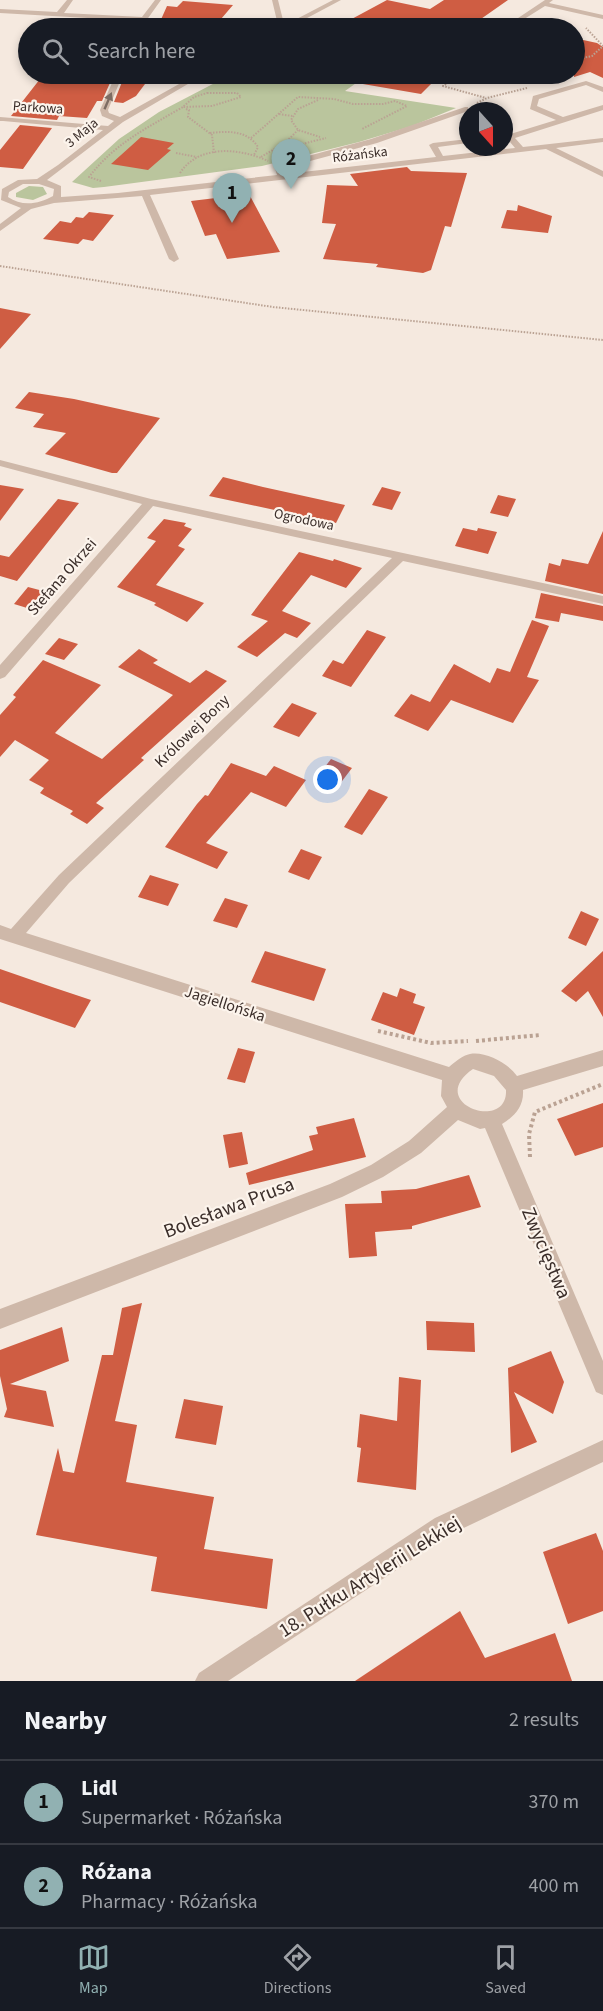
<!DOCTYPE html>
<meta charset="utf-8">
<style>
body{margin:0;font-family:"Source Sans 3",sans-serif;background:#242831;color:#f1f3f6}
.compass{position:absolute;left:459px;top:102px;width:54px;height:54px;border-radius:50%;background:#171b24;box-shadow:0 3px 9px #0003;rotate:159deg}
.you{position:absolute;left:328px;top:780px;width:21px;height:21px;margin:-15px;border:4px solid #fff;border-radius:50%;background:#1a73e8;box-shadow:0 0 0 9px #1a73e833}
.badge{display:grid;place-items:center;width:39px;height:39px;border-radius:50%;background:#91b1b2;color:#111;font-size:20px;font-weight:700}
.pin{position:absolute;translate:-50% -50px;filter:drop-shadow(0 2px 3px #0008)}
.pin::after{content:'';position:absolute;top:32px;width:21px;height:18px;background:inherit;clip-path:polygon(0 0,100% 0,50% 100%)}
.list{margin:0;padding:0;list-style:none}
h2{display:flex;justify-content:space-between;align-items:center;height:78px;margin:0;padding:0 24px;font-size:26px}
h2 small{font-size:20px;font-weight:400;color:#9ea1a6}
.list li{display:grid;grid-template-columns:39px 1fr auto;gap:18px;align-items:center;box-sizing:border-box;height:84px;padding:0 24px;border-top:2px solid #363941}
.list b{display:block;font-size:22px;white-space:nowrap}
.list p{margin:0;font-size:20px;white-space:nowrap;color:#9ea1a6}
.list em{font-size:20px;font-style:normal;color:#9ea1a6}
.icon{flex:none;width:33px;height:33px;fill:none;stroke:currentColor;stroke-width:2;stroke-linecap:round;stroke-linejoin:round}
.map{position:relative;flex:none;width:603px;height:1681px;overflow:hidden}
.search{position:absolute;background:#171b24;box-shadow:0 3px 9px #0003;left:18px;right:18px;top:18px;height:66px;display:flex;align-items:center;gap:15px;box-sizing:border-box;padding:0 21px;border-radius:33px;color:#9ea1a6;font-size:22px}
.sheet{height:246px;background:#171b24}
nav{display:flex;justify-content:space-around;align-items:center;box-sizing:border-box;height:84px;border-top:2px solid #363941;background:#171b24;font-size:16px;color:#9ea1a6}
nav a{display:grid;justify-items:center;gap:3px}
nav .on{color:#91b1b2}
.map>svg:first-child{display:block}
.green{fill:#bac59d}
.building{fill:#cf5d43}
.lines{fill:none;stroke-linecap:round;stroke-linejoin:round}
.path-far1{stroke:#baa293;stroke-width:2;stroke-dasharray:1.5 1.5;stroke-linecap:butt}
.path{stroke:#baa293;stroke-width:4;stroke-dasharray:3 3;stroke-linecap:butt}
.minor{fill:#ceb8a9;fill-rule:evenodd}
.oneway{fill:#7d6c63}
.labels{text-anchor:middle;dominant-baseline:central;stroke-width:4.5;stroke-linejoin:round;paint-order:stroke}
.far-street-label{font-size:14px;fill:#3b2e2a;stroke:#fcf4ec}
.street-label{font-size:16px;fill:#3b2e2a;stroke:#fcf4ec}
.near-street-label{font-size:20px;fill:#3b2e2a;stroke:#fcf4ec}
</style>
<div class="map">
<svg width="603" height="1681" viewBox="0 0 603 1681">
<rect width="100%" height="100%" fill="#f5e9df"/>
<path class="green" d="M232 74 279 80 243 74H363L366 76 345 91 456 108 412 126 359 142 262 166 104 187 93 188 72 182 119 139 159 112Z
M29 186 43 187 47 194 33 200 16 197V193Z"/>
<path class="building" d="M387 0 430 9 444 0H508L468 28H335Z
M183 1 233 5 215 26 159 24 167 6 177 7Z
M574 38 597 43 603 47V78L590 72 574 77Z
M94 74 113 76 102 101H97L87 118 59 116 57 120 11 116 40 79 91 78Z
M358 74H441L421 94 357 83Z
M124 77 148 80 136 96 123 103 114 102Z
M20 125 52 128 23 169 0 167V150Z
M141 137 174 143 167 149 171 150 148 170 111 164Z
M407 167 411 171 467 173 451 227 445 226 431 270 423 273 376 267 378 264 323 259 336 224 322 223 327 185 358 186 350 174Z
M249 194 280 252 227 259 216 234 205 236 191 201Z
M518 205 552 216 548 233 501 228 507 210 517 211Z
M89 212 114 215 93 241 83 239 78 244 43 239 60 221 71 223 76 217 83 218Z
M0 308 31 314 0 349Z
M29 392 74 399 160 418 117 473H112L45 454 66 433 33 427 44 414 15 408Z
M223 477 263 487 345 505 336 523 209 496Z
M0 485 24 489 0 521Z
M382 487 401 492 392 510 372 505Z
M498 495 516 499 508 517 490 513Z
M58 499 79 503 17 581 0 576V555L9 557Z
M164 519 186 523 184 526 192 529 178 546 185 549 156 585 204 603 187 622 154 605 156 603 117 587 156 541 147 538Z
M463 528 477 531 478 528 497 532 488 554 455 546Z
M603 531V594L545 581 549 563 560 566 562 559 588 564Z
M299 552 333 561 334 559 362 568 346 588 311 575 282 611 311 623 297 638 285 633 257 657 237 647 268 621 251 615Z
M28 587 47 592 45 597 47 598 37 611 14 604Z
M541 593 603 606V621L561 613 559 622 535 618Z
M532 620 549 626 527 677 539 680 513 723 451 700 428 731 394 716 411 694 430 702 454 664 490 683 497 668 510 672Z
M367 630 386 637 351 687 322 676 333 660 343 664Z
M59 638 78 644 64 660 45 654Z
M139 649 158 660 153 663 190 683 206 670 227 681 141 758 144 760 96 803 104 808 87 824 70 814 73 811 40 793 44 788 29 780 49 760 15 740 0 757V715L16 697 13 695 43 660 101 685 55 733 102 759 173 695 118 667Z
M292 703 317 713 299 737 273 727Z
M331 759 352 768 336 789 315 780Z
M231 763 266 776 274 766 306 780 286 807 251 792 206 843 228 852 217 869 165 847 197 804 205 795 208 796Z
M369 789 388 797 362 835 344 827Z
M301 849 322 857 309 880 288 872Z
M150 875 179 884 168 906 138 897Z
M225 898 248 905 237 928 213 921Z
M581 911 599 919 586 946 568 938Z
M265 951 326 969 314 1001 251 982Z
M603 951V1017L588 991 576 1002 561 991Z
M0 969 52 987 91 1000 75 1028 0 1002Z
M400 988 416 994 413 1003 425 1007 414 1035 371 1020 383 992 397 997Z
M238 1048 255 1052 245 1083 227 1079Z
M603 1103V1147L575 1156 557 1119Z
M354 1118 366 1157 249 1185 246 1173 313 1150 309 1136 318 1134 316 1127Z
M242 1132 248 1164 229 1168 223 1135Z
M469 1175 481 1207 412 1226V1229L375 1232 377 1256 349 1258 345 1204 382 1203 381 1191 416 1189Z
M142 1303 115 1421 137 1425 126 1482 214 1497 204 1549 273 1559 267 1609 151 1591 157 1557 36 1535 58 1448 63 1471 74 1473 102 1355H113L122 1308Z
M426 1321 474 1323 475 1352 427 1350Z
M62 1327 69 1361 10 1384 46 1391 54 1427 4 1417 7 1409 0 1376V1350Z
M551 1351 564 1382 553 1414 514 1392 537 1442 511 1453 508 1368Z
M399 1377 421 1380 416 1490 357 1482 361 1448 357 1447 360 1414 397 1421Z
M184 1399 223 1406 216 1445 175 1438Z
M596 1533 603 1551V1611L568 1624 543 1552Z
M460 1611 485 1658 555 1633 572 1681H355Z"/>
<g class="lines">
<path class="path-far1" d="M545 28 556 23 572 26
M574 60 592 56 603 46 586 28
M461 74 443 86 486 98
M541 74 552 76 547 79
M207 93H237L241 97 212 106 183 107 194 97Z
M318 100 298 109 291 120 298 130 320 137
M477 103 487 98 527 88
M186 109 189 110 188 117 212 135 214 153
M279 114 292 116
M210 133C228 131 247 130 258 147L254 155
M251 138 298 97 334 99 353 104H383L395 101 407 106 362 129
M302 144 326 138
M176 153 197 157
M261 157 286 142 298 130
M180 173C199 144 240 148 268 161
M101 181 89 177C115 143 147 128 183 107
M0 266 273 307 603 340"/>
<path class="path" d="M378 1031 431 1043 468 1041
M476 1041 540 1035
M530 1157 529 1134 535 1112 603 1084"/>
<path class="minor" d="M67 0H73L64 13 142 17 155 0H161L141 28H135L140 21 0 13V9L57 12Z
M272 0H278L283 20 289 23 333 0H341L294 25 297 28H281L284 25 277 21Z
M545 0H553L549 3 603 15V19L545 6 510 28H503Z
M116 74H123L108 110 109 113 120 117 197 74H205L123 122 47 180 61 186V197L118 193 277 175 275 168 282 163 371 139 465 107H468V111L377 143 288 167 283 169 285 174 436 157 429 145 433 143 468 139V143L438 147 443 156 515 148 506 137 507 135 556 120 530 109 533 96 586 81 603 87V92L586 85 539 99 537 106 563 117 603 105V110L515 138 523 147 603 138V142L556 148 603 171V177L546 149 150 195 179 259 174 262 169 259 142 196 54 203 31 209 0 231V224L21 208 1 200 2 189 18 180 37 179 58 165 103 130 3 121H0V117L108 126 114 121 102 116 100 110ZM23 184H39L54 189 53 196C39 204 22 207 8 197L9 192Z
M0 460 151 499 603 596V604L403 561 69 883 26 933 449 1067C455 1062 463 1055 470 1054 485 1051 508 1063 517 1076L603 1050V1066L523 1090C524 1106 515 1116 502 1124L603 1361V1395L596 1392 485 1128 480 1129 458 1120 421 1153 383 1177 342 1197 0 1329V1309L330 1184 371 1165 409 1141 447 1107 441 1096 442 1080 0 939V925L11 929 59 875 392 558 153 506 5 677 0 679V665L142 504 0 466ZM473 1069 494 1076 506 1090C508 1133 424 1103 473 1069Z
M603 1440V1462L451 1534 228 1681H195L199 1673 435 1518Z"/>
</g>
<defs><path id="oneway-solid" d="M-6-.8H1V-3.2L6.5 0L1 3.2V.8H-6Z" transform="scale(1.5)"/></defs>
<use class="oneway" href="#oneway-solid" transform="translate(108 101) rotate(-67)"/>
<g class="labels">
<g class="far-street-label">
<text transform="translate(38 108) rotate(4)">Parkowa</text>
<text transform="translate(82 133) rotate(-39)">3 Maja</text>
<text transform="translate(360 155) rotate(-7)">Różańska</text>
<text transform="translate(304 520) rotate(12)">Ogrodowa</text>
</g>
<g class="street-label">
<text transform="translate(62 577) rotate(-49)">Stefana Okrzei</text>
<text transform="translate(192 731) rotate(-44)">Królowej Bony</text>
<text transform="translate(225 1004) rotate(18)">Jagiellońska</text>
</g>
<g class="near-street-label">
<text transform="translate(229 1208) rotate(-21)">Bolesława Prusa</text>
<text transform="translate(546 1253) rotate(67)">Zwycięstwa</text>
<text transform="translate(370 1577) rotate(-32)">18. Pułku Artylerii Lekkiej</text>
</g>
</g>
</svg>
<svg class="compass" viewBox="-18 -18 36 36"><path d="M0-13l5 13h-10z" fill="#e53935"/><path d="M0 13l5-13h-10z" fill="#9ea1a6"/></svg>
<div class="you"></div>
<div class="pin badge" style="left:232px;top:223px">1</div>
<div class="pin badge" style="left:291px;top:189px">2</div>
<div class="search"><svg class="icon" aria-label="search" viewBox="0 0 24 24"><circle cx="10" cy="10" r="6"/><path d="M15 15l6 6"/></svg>Search here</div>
</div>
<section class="sheet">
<h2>Nearby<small>2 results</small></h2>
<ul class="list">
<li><span class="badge">1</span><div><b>Lidl</b><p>Supermarket · Różańska</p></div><em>370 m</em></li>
<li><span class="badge">2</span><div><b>Różana</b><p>Pharmacy · Różańska</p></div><em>400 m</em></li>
</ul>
</section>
<nav>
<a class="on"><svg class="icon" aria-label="map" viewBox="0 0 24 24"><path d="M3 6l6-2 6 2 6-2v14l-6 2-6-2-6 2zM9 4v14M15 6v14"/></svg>Map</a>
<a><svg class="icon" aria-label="directions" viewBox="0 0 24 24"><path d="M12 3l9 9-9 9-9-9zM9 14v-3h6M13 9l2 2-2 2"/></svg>Directions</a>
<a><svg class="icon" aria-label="saved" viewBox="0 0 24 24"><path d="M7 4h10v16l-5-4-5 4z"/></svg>Saved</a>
</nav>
